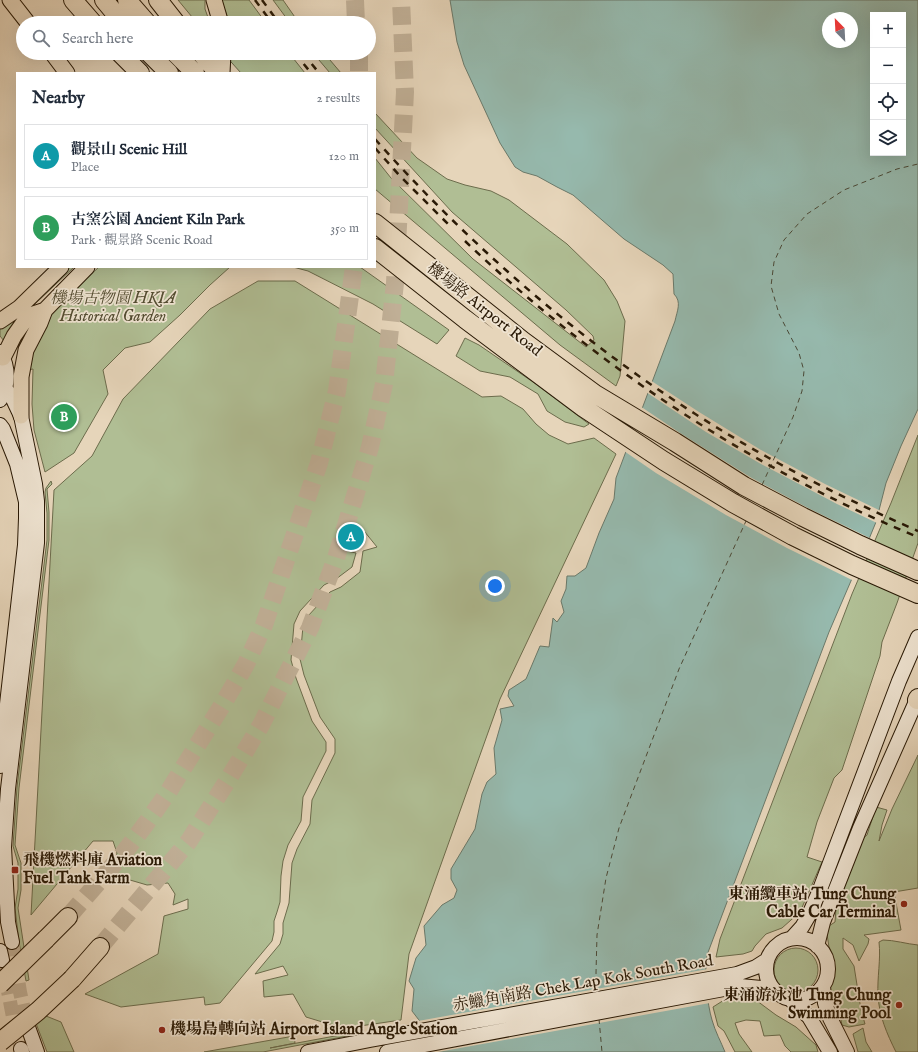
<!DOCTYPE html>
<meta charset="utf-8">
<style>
body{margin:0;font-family:"IM FELL English","Noto Serif TC",serif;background:#f2f2f3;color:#1f2937}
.controls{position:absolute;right:12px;top:12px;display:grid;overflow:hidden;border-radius:0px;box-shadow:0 4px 16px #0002}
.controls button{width:36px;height:36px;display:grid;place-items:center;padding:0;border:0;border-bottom:1px solid #e0e1e3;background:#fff;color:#1f2937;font:20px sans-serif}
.compass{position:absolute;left:822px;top:12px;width:36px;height:36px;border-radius:50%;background:#fff;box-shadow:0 4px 16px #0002;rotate:336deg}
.you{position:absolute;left:495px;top:586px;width:14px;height:14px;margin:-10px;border:3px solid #fff;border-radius:50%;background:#1a73e8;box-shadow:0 0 0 6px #1a73e833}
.badge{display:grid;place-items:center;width:26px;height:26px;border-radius:50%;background:#2563eb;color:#fff;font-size:13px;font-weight:700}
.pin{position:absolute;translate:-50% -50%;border:2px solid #fff;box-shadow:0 1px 4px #0006}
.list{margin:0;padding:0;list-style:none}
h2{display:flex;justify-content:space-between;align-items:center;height:52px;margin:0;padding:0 16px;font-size:17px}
h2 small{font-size:13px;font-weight:400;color:#747a83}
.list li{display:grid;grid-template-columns:26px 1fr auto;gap:12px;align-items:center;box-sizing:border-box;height:64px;margin:0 8px 8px;padding:0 8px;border:1px solid #e0e1e3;border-radius:0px}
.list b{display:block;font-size:15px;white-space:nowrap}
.list p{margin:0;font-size:13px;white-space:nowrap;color:#747a83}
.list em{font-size:13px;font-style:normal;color:#747a83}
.icon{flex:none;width:22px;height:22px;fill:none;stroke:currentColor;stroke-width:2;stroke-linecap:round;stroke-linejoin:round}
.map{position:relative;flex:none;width:918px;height:1052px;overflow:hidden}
.search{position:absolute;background:#fff;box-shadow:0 4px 16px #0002;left:16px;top:16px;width:360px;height:44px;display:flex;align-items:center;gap:10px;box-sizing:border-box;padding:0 14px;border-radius:22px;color:#747a83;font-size:15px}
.panel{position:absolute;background:#fff;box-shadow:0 4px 16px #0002;left:16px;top:72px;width:360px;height:196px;border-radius:0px}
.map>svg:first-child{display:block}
.green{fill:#b0be94;stroke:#6c6c4c}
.water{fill:#96b9ad;stroke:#6a796a;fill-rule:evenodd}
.pier{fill:#e6d5ba}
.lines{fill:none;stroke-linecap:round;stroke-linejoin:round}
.ferry{stroke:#4a4937;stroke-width:1;stroke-dasharray:5 4;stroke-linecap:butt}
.secondary-tunnel{stroke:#c0af96;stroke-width:14;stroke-dasharray:14 7;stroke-linecap:butt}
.motorway-tunnel{stroke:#c0af96;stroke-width:18;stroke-dasharray:18 9;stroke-linecap:butt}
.secondary-casing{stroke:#291905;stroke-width:16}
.primary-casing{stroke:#291905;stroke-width:17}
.motorway-casing{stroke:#291905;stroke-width:20}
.secondary{stroke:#efe4d2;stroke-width:14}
.primary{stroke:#e6d5ba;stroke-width:15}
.motorway{stroke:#e6d5ba;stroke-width:18}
.rail{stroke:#291905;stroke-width:2.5;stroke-dasharray:7 7;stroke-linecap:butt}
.motorway-bridge-casing{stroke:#291905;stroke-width:20;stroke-linecap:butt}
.motorway-bridge{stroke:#e6d5ba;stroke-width:18}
.poi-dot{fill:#8f2418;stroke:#efe4d2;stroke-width:1.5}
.labels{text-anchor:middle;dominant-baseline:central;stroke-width:3.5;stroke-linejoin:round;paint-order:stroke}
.park-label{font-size:16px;font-style:italic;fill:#524b30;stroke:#efe4d2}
.street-label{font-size:16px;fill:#291905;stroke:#efe4d2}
.poi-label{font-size:16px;font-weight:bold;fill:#291905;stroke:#efe4d2;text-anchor:start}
</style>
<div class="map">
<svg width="918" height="1052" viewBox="0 0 918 1052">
<rect width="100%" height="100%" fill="#e6d5ba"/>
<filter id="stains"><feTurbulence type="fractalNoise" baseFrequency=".005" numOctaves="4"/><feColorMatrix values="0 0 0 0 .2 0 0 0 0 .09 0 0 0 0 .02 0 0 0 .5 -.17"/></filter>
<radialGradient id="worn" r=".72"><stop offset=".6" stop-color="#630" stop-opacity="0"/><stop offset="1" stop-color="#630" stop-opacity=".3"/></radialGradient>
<path class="green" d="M178 0H205V9L210 23H197Z
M221 0H249L266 23H228L227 16Z
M273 0H283L299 23H290Z
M223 53H289L305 73H241Z
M313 53H324L341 73H330Z
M375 113 417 158 447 179 465 185 491 191 509 200 567 244 604 280 617 301 625 321 620 376 616 386 560 345 375 189V158L391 178 473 259 586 347 594 340 593 336 566 310 452 212 375 128Z
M68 267H74L17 321 4 341 0 336V326Z
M99 267H230L210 285 180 315 150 342 125 348 103 370 108 394 74 453 45 472 34 430 32 404 33 369 27 370 32 352 48 316 65 298Z
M293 267H360L449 330 437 344 373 304 308 271Z
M258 281H295L482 397 501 396 523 409 536 424 549 435 568 444 594 438 616 454 500 699 409 954 401 1020 353 1027 329 1024 306 1017 293 994 264 997 263 981 288 975 283 966 255 974 280 944 283 934V923L289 903 292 863 297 849 310 824 312 800 335 753V739L320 717 304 675 300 659 303 626 308 616 330 592 341 587 360 572 363 551 377 547 360 526 350 530 345 540 347 551 356 553 352 567 336 579 324 585 300 611 294 624 291 660 296 678 312 721 326 742V751L303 797 301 821 288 845 283 861 281 876 280 902 277 912 274 921V932L272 941 220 1003 205 1005 204 997 121 1007 85 994 158 954 164 916 188 909V899L173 905 175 894 168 883 147 885 130 880 116 881 112 871 117 853 113 841H93L31 915 54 490 92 456 123 399 210 309Z
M465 338 479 345 533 382 589 424 584 427 565 422 547 411 538 394 510 377 480 371 456 356Z
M918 435V543L897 603 882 642 880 656 842 770 834 778 817 822 807 857 822 862 800 912 782 928 766 934 755 946 752 951 743 954 716 957 720 939 852 594 891 503Z
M51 481 52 484 47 489 49 512V540L19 788 15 845 21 863V890L18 908 29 980 26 981 19 942 15 908 18 889V863L13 846 17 787 47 540V513L45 492 46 488Z
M918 755V888L894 892 901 930 864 935 869 939 868 944 859 961 853 945 843 938V949L854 966 861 1010 865 1024 849 1027 842 1025 836 996 829 992 832 977 831 955 829 947 826 928 835 922 836 908 822 901 831 890 849 849 867 835 876 807 887 810 882 825 879 841 892 809Z
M883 940C894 940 907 944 918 945V1052H896C887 1034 879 1016 878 995 877 978 881 959 879 942Z
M774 970a22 22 0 1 1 44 0a22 22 0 1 1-44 0Z
M732 995H749L776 1015 796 1027 816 1045 818 1052H791L785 1046 780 1035 764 1036 760 1021 746 1020 735 1023 739 1034 752 1052H735L724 1031 718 1026 713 1007Z
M32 1013 41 1014 61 1022 74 1052H47Z
M863 1028 866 1042 872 1052H858L853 1034Z
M362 1031 363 1033 263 1052H204L294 1036 295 1043 270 1048Z"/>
<path class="water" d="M450 0H918V409L901 446 886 483 876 522 869 539 829 632 707 955C704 973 707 1003 712 1020 715 1031 721 1042 725 1052H403L422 1024 412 1011 414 989 409 981 416 958 426 945 424 926 442 905 454 898 457 890 451 879V869L475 829 482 794 487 782 496 774 494 748 502 720 500 709 514 706 508 696 509 690 526 679 540 646 549 647 553 618 557 622 564 612 561 601 566 589 567 576H575L586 568 599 533 614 499 616 478 675 321C677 311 682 302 674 294L673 274 663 265 624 239 573 195 557 187 537 176 523 172 515 167 500 143 464 65 457 42ZM873 15H903V153H873ZM828 18H852V42H828Z"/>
<path class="pier" d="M650 380 699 412 761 450 825 484 881 511 877 523 837 504 761 464 706 432 646 392Z
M640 406 680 433 750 477 808 508 872 539 854 581 787 548 726 515 656 473 624 451Z
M708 969 710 1003 438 1052H401L420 1024 418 1021Z"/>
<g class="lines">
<path class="ferry" d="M762 485 793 417 802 391 804 371 799 353 779 314 771 286 774 262 784 240 807 214 844 190 897 169 918 164
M597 992 596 973 597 935 606 878 619 828 679 669 746 521
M599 1019 602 1052"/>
<path class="secondary-tunnel" d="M12 942 20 992 28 1027
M2 960 13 1017 21 1049"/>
<path class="motorway-tunnel" d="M355 0 356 23
M359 53V73
M68 917 123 854 145 825 167 794 223 704 246 664 264 625 319 463 337 391 354 267
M100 947 189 841 226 783 261 725 310 628 336 558 370 447 384 384 395 283 405 92 401 0"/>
<defs>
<path id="secondary" d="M0 352C9 367 9 385 0 400
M5 388 12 397 21 416 35 484 37 501V543L8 789 4 847 8 922 12 942
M0 425 3 429 17 464 26 502V518L25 545 0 766
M766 969a31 31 0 1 1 62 0a31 31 0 1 1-62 0Z
M792 938 802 927 809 915 819 892 899 681 918 637
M817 946 823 922 860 828 918 697
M0 951 2 960
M823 987 825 1003 830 1018 847 1052
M791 1000 809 1017 830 1052
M28 1027 37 1052
M21 1049 22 1052
M308 1052 370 1040 737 974 756 967 767 960
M387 1052 740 986 761 988 776 993"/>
<path id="primary" d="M10 0 28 23
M214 0 219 17 220 23
M52 53 67 73
M222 73 223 53
M0 321 19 308 61 267
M3 358 14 336 26 319 30 315 45 310 87 267
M21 416V377L26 350 40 323 45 310"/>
<path id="motorway" d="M73 0 93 23
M104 0 123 23
M127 0 147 23
M158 0 176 23
M120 53 140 73
M149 53 169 73
M175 53 195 73
M201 53 218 73
M375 223 523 341 595 394 675 442 744 486 803 517 860 545 918 571
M375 248 465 319 584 408 664 461 733 503 793 536 852 565 918 594
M917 700 918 698
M46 939 68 917
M72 979 100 947"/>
</defs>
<use href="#secondary" class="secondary-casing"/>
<use href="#primary" class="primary-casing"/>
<use href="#motorway" class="motorway-casing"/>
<use href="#secondary" class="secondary"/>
<use href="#primary" class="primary"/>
<use href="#motorway" class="motorway"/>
<path class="rail" d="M255 0 272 23
M262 0 279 23
M295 53 311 73
M303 53 319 73
M375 139C490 268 626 380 778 463 824 488 870 510 918 531
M375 148 399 175 450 226
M465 241C595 365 752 469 918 537"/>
<defs>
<path id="motorway-bridge" d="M0 984 46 939
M0 1042 38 1011 72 979"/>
</defs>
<use href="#motorway-bridge" class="motorway-bridge-casing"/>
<use href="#motorway-bridge" class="motorway-bridge"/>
</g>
<g class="poi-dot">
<rect x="11" y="866" width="8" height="8" rx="2"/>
<circle cx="904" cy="904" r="4"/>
<circle cx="899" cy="1005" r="4"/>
<circle cx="162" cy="1030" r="4"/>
</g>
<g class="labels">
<g class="park-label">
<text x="113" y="299">機場古物園 HKIA<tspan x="113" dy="18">Historical Garden</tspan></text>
</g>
<g class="street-label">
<text transform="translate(484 310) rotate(38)">機場路 Airport Road</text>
<text transform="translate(583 984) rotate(-10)">赤鱲角南路 Chek Lap Kok South Road</text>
</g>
<g class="poi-label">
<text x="23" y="861">飛機燃料庫 Aviation<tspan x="23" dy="18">Fuel Tank Farm</tspan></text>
<text x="896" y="895" text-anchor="end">東涌纜車站 Tung Chung<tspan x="896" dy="18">Cable Car Terminal</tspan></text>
<text x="891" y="996" text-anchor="end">東涌游泳池 Tung Chung<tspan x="891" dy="18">Swimming Pool</tspan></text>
<text x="170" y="1030">機場島轉向站 Airport Island Angle Station</text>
</g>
</g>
<rect width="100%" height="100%" filter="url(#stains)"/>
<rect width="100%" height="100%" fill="url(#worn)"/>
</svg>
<div class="controls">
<button>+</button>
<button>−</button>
<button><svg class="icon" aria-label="locate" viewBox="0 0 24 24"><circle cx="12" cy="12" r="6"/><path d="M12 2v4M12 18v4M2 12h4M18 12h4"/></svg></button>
<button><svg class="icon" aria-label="layers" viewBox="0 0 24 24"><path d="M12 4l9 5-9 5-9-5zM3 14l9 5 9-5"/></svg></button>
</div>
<svg class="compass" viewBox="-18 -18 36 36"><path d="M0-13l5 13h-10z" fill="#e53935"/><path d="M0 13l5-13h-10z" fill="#747a83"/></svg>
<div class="you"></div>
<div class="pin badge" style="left:351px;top:537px;background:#0f9aa8">A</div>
<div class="pin badge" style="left:64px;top:417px;background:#2e9e5b">B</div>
<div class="search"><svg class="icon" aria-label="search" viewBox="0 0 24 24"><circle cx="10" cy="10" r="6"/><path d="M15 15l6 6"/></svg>Search here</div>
<section class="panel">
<h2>Nearby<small>2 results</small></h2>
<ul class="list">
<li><span class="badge" style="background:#0f9aa8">A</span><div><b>觀景山 Scenic Hill</b><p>Place</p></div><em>120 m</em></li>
<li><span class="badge" style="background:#2e9e5b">B</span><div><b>古窯公園 Ancient Kiln Park</b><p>Park · 觀景路 Scenic Road</p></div><em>350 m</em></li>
</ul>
</section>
</div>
